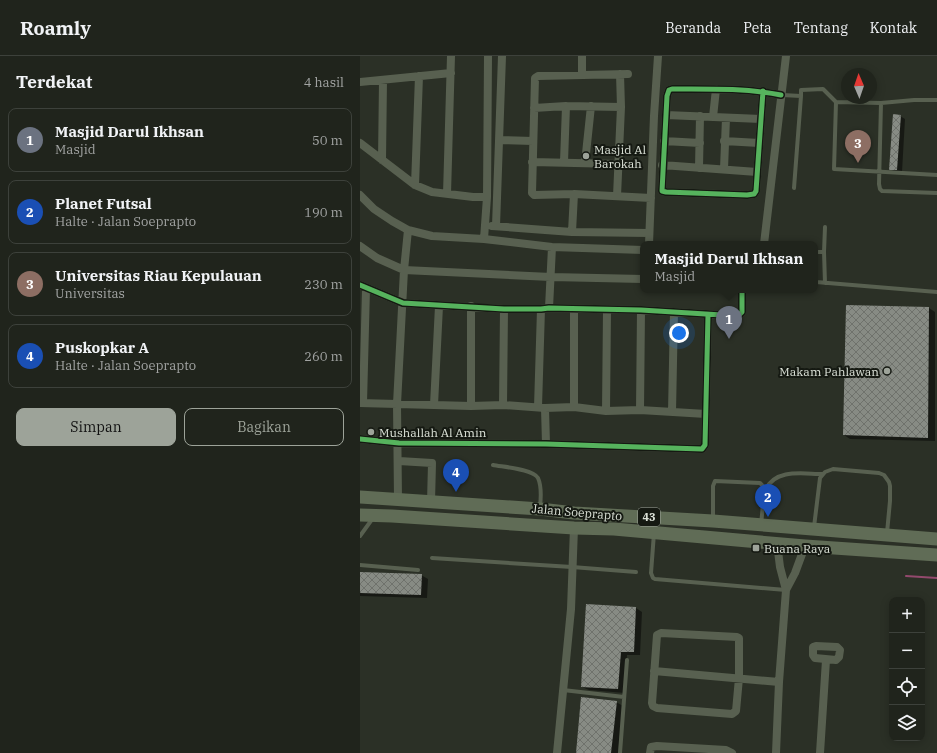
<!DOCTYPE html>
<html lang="id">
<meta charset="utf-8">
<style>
body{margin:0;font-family:"IBM Plex Serif",serif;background:#2d3029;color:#f1f3f6}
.controls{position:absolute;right:12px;bottom:12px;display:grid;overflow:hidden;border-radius:8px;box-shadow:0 2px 10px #0003}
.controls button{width:36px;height:36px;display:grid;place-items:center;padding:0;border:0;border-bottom:1px solid #3d413b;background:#20241c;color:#f1f3f6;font:20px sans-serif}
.compass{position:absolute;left:481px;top:12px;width:36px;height:36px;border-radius:50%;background:#20241c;box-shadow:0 2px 10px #0003;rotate:358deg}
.you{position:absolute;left:319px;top:277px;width:14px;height:14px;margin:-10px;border:3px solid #fff;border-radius:50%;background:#1a73e8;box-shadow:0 0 0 6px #1a73e833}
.badge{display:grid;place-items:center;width:26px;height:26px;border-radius:50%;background:#9da399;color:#fff;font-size:13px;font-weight:700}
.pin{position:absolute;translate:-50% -33px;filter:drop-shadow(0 1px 2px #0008)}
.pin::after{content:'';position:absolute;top:21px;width:14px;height:12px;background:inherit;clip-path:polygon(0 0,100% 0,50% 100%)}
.popup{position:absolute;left:280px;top:185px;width:178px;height:52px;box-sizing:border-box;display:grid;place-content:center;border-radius:8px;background:#20241c;filter:drop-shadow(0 1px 3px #0005);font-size:13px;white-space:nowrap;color:#a2a4a3}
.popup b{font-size:15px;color:#f1f3f6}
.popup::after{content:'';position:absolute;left:50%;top:100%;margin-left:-8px;border:8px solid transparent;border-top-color:#20241c}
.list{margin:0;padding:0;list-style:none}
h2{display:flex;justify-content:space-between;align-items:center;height:52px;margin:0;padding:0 16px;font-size:17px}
h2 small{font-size:13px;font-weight:400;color:#a2a4a3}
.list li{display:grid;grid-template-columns:26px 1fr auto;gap:12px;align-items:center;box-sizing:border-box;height:64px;margin:0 8px 8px;padding:0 8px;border:1px solid #3d413b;border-radius:8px}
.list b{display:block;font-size:15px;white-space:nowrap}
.list p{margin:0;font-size:13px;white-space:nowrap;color:#a2a4a3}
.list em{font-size:13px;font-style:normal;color:#a2a4a3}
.actions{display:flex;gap:8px;padding:12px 16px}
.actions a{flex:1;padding:9px 0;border:1px solid #9da399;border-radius:8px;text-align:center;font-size:14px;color:#9da399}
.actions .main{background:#9da399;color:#111}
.icon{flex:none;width:22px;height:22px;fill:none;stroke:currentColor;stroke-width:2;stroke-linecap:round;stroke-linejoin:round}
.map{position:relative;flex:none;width:577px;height:697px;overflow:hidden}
header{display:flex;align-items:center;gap:24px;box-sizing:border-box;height:56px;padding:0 20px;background:#20241c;border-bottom:1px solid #3d413b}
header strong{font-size:19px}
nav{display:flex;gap:22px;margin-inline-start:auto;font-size:14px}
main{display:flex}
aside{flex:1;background:#20241c}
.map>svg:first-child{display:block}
.shadow{fill:#0007}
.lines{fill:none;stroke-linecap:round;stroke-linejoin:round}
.stream{stroke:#93496d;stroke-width:2}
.building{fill:url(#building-cross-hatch)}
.service{stroke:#586050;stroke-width:4}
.minor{stroke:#586050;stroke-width:8}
.trunk{stroke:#606c56;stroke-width:13}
.cycleway-casing{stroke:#151912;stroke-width:8}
.cycleway{stroke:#56b35d;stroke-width:5}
.poi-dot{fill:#9da399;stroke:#151912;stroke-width:1.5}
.labels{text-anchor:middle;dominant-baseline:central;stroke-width:4;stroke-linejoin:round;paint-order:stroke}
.shield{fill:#151912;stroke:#a0a59c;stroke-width:1}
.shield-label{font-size:11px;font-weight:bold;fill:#dbe1d7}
.poi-label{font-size:12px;fill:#dbe1d7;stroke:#151912;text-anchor:start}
.street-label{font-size:12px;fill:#dbe1d7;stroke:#151912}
</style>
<header>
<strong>Roamly</strong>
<nav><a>Beranda</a><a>Peta</a><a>Tentang</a><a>Kontak</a></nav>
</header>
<main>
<aside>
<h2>Terdekat<small>4 hasil</small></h2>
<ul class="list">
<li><span class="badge" style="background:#6b7280">1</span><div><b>Masjid Darul Ikhsan</b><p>Masjid</p></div><em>50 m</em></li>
<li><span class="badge" style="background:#1a4fb4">2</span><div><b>Planet Futsal</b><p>Halte · Jalan Soeprapto</p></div><em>190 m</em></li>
<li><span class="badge" style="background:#8d6e63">3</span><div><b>Universitas Riau Kepulauan</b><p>Universitas</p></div><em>230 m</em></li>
<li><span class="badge" style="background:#1a4fb4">4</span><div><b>Puskopkar A</b><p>Halte · Jalan Soeprapto</p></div><em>260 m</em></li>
</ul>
<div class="actions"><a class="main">Simpan</a><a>Bagikan</a></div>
</aside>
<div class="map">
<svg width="577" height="697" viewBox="0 0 577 697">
<defs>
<pattern id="building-cross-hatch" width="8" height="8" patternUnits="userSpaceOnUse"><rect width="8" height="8" fill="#878b84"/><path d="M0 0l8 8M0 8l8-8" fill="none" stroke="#6f726c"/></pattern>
</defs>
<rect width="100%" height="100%" fill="#2b3026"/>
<path class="shadow" d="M540 60 545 63 542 116H535L530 113Z
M569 252 575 256V385L490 383 484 379Z
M0 517 61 519 68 523 67 542 0 540Z
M227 549 276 552 282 556 280 599H267L265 637 229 634 222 631Z
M256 646 263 650 258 697H217Z"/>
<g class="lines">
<path class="stream" d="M546 520 577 522"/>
</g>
<path class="building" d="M533 58 541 59 537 114H529Z
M486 249 569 251 568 382 483 379Z
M0 516 62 518 61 539 0 537Z
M226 548 276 551 274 596H261L258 633 221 631Z
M221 641 257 645 251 697H216Z"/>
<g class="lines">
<path class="service" d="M422 39 441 40 434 132
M441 40V34L463 33 476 46 474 113 577 119
M476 46 521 47 554 44H577
M521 47 519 128 520 133 522 135 577 137
M405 187 412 188
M455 196H464L465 227
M464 196 465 171
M455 225 456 226 577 236
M133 409C143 411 173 413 178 422 182 431 181 442 180 451
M353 462V430L355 425 400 427 406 433
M401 467C403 456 402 443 406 433 416 412 444 418 462 418
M454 471 460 422 465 416 473 413 519 417 524 419 529 426 530 430V445L527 477
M294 477 291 517 293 522 295 523 426 534
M0 480 13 462
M72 502 212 511 276 516
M0 509 58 514
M203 634 264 641
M260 697 267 604"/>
<path class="minor" d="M222 0V19
M268 18 178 20 175 22 172 137 174 139 214 138 291 142
M0 26 91 17
M403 35 396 135 394 138 387 139 306 136 302 135 307 40 309 34 312 33C348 33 385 32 421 39
M174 52 206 50 261 51
M306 59 401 63
M353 61 356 33
M139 84 173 85
M304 85 340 87
M364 85 399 87
M0 87 55 129 72 136 113 141H127
M22 104 23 24
M172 106 258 108
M204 106 206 50
M225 107 231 50
M302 109 397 116
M339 112 340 60
M364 113 366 62
M55 129 59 20
M87 138 91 0
M0 139 14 153 32 165 48 174 72 180 124 183 192 191 283 194
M257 140 261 51 260 18
M132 170 212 176 289 177
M136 170 142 0
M212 176 214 138
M124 183 127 141 128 0
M289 188 294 60 298 0
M404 188 426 0
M0 190 17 202 44 214 191 221 283 223
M0 229 43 247 144 253H181L189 252 281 254 378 260 382 256V234
M189 252 192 191
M0 347 111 350 143 349 185 352 214 351 246 355 280 354 346 358
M3 347 6 233
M74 349 79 250
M143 349 144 253
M111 350V250
M178 351 181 253
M214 351V253
M185 352 186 388
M280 354 281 254
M246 355 247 254
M312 356 314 256
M0 383 39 387 186 388 342 393 345 389 348 259
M39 405 72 407 71 446
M38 444 37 348 44 214 48 174
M426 534 435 517 445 490
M301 577 377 581 379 582V622L376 655 372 658 297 652 293 650 292 647 297 579Z
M456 590 477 591 480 594 479 601 476 604 455 602 453 599V591Z
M294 615 419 626
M197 697 211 553 214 472
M290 697 291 691 297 690 366 694 372 697
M416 697 419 626 426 534 420 511 417 487
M460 697 466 604"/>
<path class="trunk" d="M0 441 180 453 214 457 353 465 577 483
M0 459 32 460 214 472 254 473 445 490 577 499"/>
<defs>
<path id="cycleway" d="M403 35 396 135 394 138 387 139 306 136 302 135 307 40 309 34 312 33C348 33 385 32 421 39
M0 229 43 247 144 253H181L189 252 281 254 378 260 382 256V234
M0 383 39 387 186 388 342 393 345 389 348 259"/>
</defs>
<use href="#cycleway" class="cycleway-casing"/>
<use href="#cycleway" class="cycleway"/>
</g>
<g class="poi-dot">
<circle cx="226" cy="100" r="4"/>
<circle cx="527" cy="315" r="4"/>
<circle cx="11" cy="376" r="4"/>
<rect x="392" y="488" width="8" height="8" rx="2"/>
</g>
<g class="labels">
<rect class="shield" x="278" y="452" width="22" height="18" rx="3"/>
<g class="shield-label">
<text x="289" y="461">43</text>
</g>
<g class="poi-label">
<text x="234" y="93">Masjid Al<tspan x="234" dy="14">Barokah</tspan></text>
<text x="519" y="315" text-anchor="end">Makam Pahlawan</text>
<text x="19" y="376">Mushallah Al Amin</text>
<text x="404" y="492">Buana Raya</text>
</g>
<g class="street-label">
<text transform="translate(217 456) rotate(5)">Jalan Soeprapto</text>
</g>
</g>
</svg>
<div class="controls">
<button>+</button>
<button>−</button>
<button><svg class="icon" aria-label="locate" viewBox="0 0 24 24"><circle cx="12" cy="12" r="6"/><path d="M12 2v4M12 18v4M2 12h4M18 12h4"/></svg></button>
<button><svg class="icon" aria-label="layers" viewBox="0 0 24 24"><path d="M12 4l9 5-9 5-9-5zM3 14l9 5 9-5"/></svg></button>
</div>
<svg class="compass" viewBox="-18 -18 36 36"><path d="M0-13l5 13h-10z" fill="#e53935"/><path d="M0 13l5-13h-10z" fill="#a2a4a3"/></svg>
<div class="you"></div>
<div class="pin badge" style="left:369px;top:283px;background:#6b7280">1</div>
<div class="popup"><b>Masjid Darul Ikhsan</b>Masjid</div>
<div class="pin badge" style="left:408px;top:461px;background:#1a4fb4">2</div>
<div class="pin badge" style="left:498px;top:107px;background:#8d6e63">3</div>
<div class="pin badge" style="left:96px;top:436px;background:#1a4fb4">4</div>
</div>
</main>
